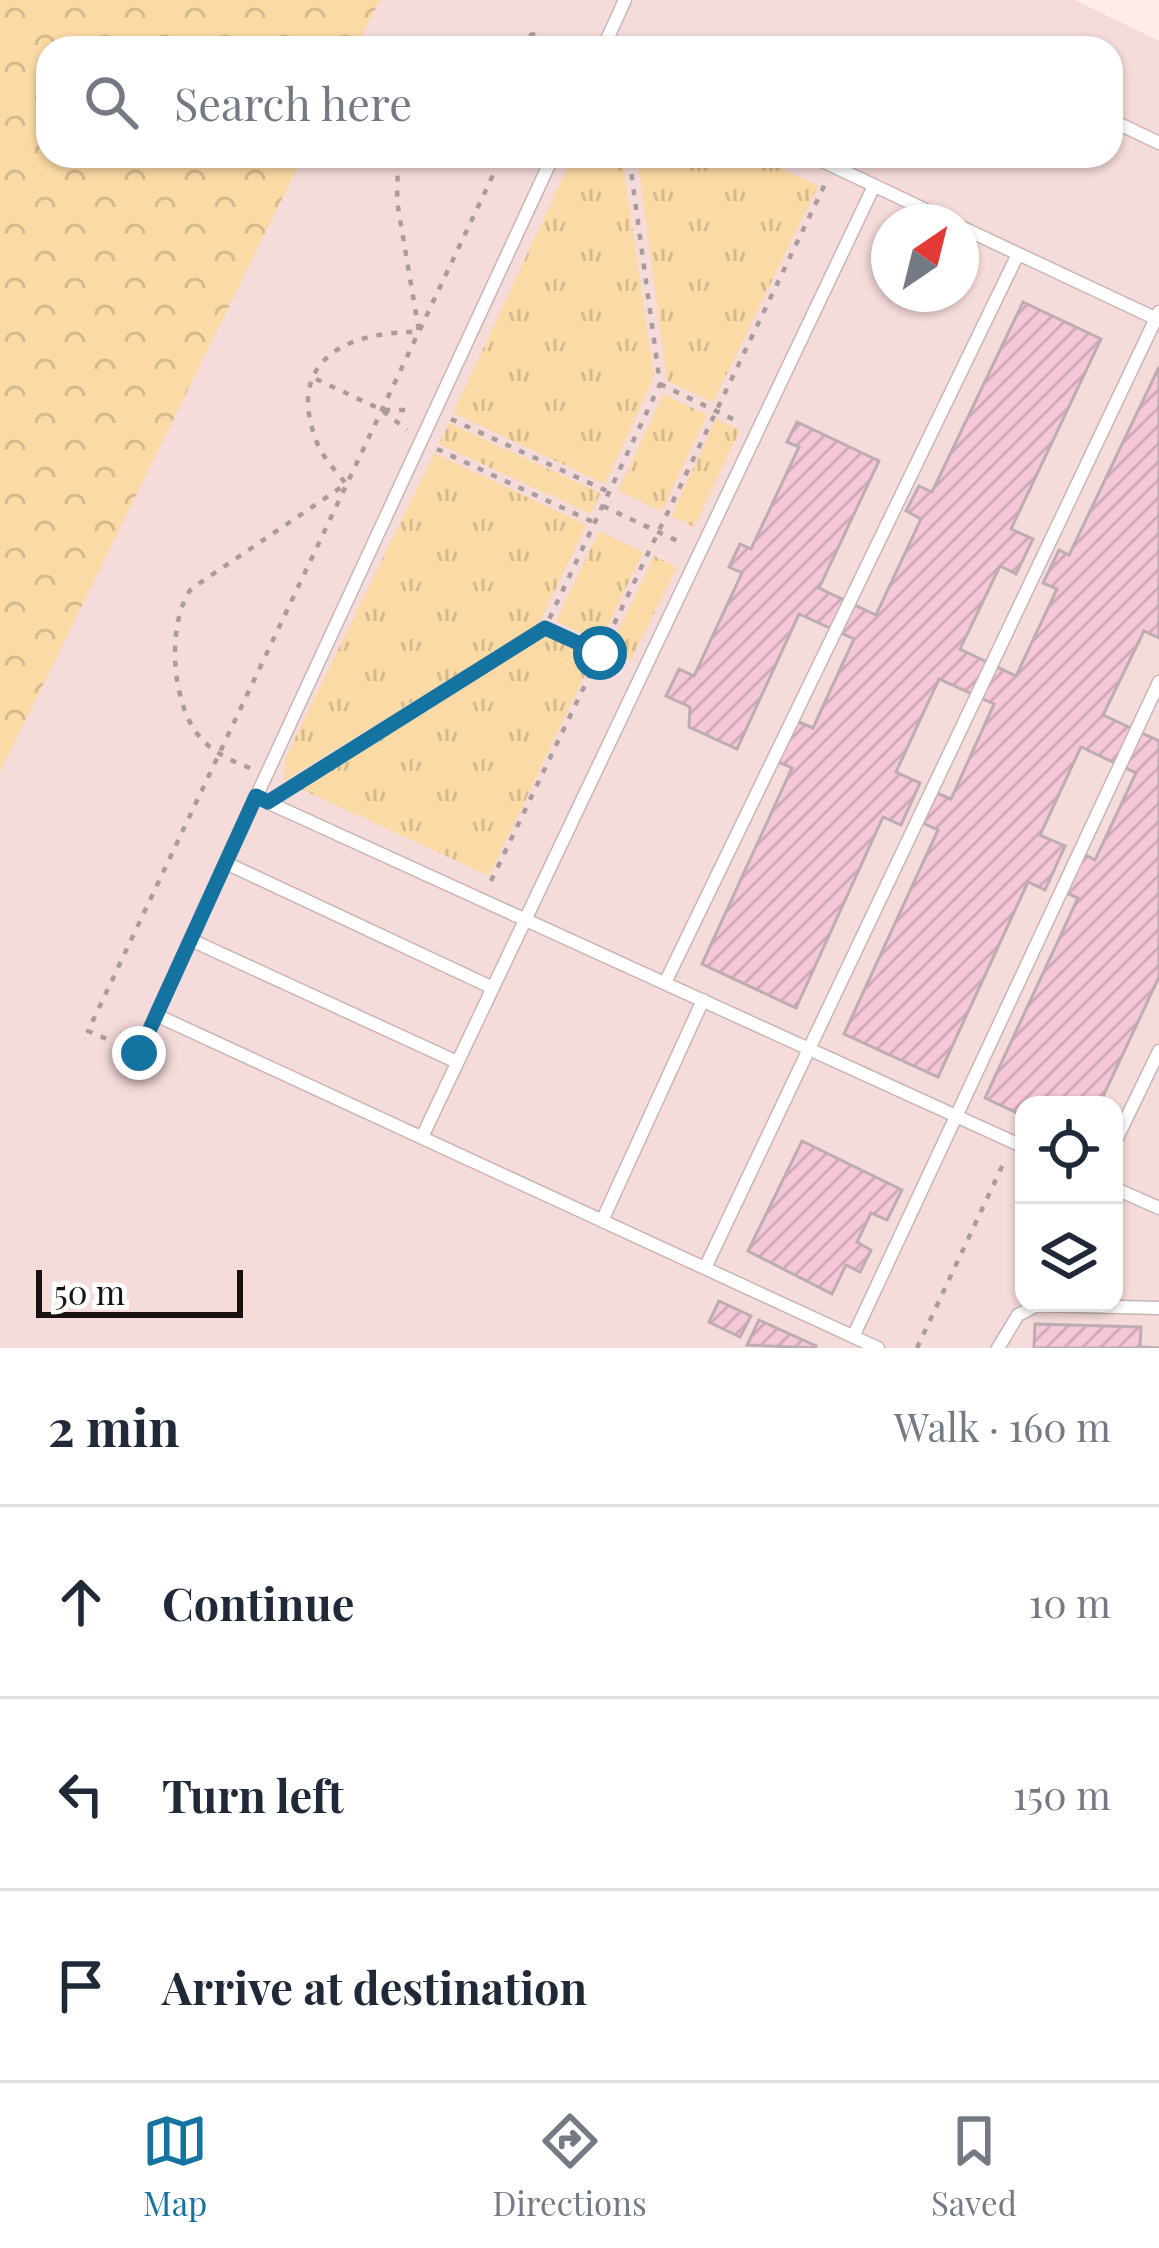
<!DOCTYPE html>
<meta charset="utf-8">
<style>
body{margin:0;font-family:"Playfair Display",serif;background:#f6f6f7;color:#1f2937}
.controls{position:absolute;right:36px;bottom:36px;display:grid;overflow:hidden;border-radius:24px;box-shadow:0 3px 9px #0004}
.controls button{width:108px;height:108px;display:grid;place-items:center;padding:0;border:0;border-bottom:3px solid #e0e1e3;background:#fff;color:#1f2937;font:60px sans-serif}
.compass{position:absolute;left:871px;top:204px;width:108px;height:108px;border-radius:50%;background:#fff;box-shadow:0 3px 9px #0004;rotate:35deg}
.scale{position:absolute;left:36px;bottom:30px;width:207px;box-sizing:border-box;padding-left:12px;border:6px solid #181312;border-top:0;font-size:33px;line-height:42px;white-space:nowrap;color:#181312;-webkit-text-stroke:9px #fff;paint-order:stroke}
.stop{position:absolute;width:36px;height:36px;margin:-27px;border:9px solid #1573a1;border-radius:50%;background:#fff}
.stop.end{background:#1573a1;border-color:#fff;box-shadow:0 3px 12px #0008}
.list{margin:0;padding:0;list-style:none}
h2{display:flex;justify-content:space-between;align-items:center;height:156px;margin:0;padding:0 48px;font-size:51px}
h2 small{font-size:39px;font-weight:400;color:#747a83}
.list li{display:grid;grid-template-columns:78px 1fr auto;gap:36px;align-items:center;box-sizing:border-box;height:192px;padding:0 48px;border-top:3px solid #e0e1e3}
.list b{display:block;font-size:45px;white-space:nowrap}
.list em{font-size:39px;font-style:normal;color:#747a83}
.icon{flex:none;width:66px;height:66px;fill:none;stroke:currentColor;stroke-width:2;stroke-linecap:round;stroke-linejoin:round}
.map{position:relative;flex:none;width:1159px;height:1348px;overflow:hidden}
.search{position:absolute;background:#fff;box-shadow:0 3px 9px #0004;left:36px;right:36px;top:36px;height:132px;display:flex;align-items:center;gap:30px;box-sizing:border-box;padding:0 42px;border-radius:36px;color:#747a83;font-size:45px}
.sheet{height:732px;background:#fff}
nav{display:flex;justify-content:space-around;align-items:center;box-sizing:border-box;height:168px;border-top:3px solid #e0e1e3;background:#fff;font-size:33px;color:#747a83}
nav a{display:grid;justify-items:center;gap:6px}
nav .on{color:#1573a1}
.map>svg:first-child{display:block}
.built{fill:#f5dbda;fill-rule:evenodd}
.grass{fill:url(#grass-tufts)}
.forest{fill:url(#forest-crowns)}
.building{fill:url(#building-hatch);stroke:#bdadb3;stroke-width:3}
.lines{fill:none;stroke-linecap:round;stroke-linejoin:round}
.service-casing{stroke:#c7b6b5;stroke-width:15}
.path{stroke:#aa9c9b;stroke-width:4.5;stroke-dasharray:6 9;stroke-linecap:butt}
.service{stroke:#fff;stroke-width:12}
.route{stroke:#1573a1;stroke-width:15}
</style>
<div class="map">
<svg width="1159" height="1348" viewBox="0 0 1159 1348">
<defs>
<pattern id="grass-tufts" width="24" height="20" patternUnits="userSpaceOnUse" patternTransform="scale(3)"><rect width="24" height="20" fill="#fbdaa5"/><path d="M3 7l-1-3M5 7V3M7 7l1-3M15 17l-1-3M17 17v-4M19 17l1-3" fill="none" stroke="#d6ba8d"/></pattern>
<pattern id="forest-crowns" width="20" height="18" patternUnits="userSpaceOnUse" patternTransform="scale(3)"><rect width="20" height="18" fill="#fbdaa5"/><path d="M2 6a3 3 0 1 1 6 0M12 15a3 3 0 1 1 6 0" fill="none" stroke="#d6ba8d"/></pattern>
<pattern id="building-hatch" width="6" height="6" patternUnits="userSpaceOnUse" patternTransform="scale(3)"><rect width="6" height="6" fill="#f6c6d9"/><path d="M-1 1l2-2M0 6l6-6M5 7l2-2" fill="none" stroke="#d2a9b9"/></pattern>
</defs>
<rect width="100%" height="100%" fill="#feeceb"/>
<path class="built" d="M379 0H1075L1159 41V1348H0V768L302 156H1111V48H355ZM889 222H961V294H889ZM1024 1105H1114V1303H1024Z"/>
<path class="grass" d="M573 156H622L654 377 605 484 453 413Z
M637 156H756L818 186 713 402 667 381Z
M663 394 707 415 662 511 618 491Z
M716 419 740 430 694 527 671 516Z
M449 423 600 493 591 514 439 444Z
M434 453 586 525 539 624 284 781 285 759Z
M599 531 643 552 600 642 556 621Z
M654 556 677 567 631 660 609 650Z
M547 634 594 656 489 876 301 789Z"/>
<path class="forest" d="M0 0H380L356 48H48V156H303L0 772Z"/>
<path class="building" d="M1023 302 1101 339 1011 529 1033 539 1016 574 1000 566 960 649 1016 676 1057 589 1043 583 1059 550 1069 555 1159 367V638L1144 631 1103 715 1159 741V977L1099 1105H1024V1116L985 1098 1078 898 1064 892 1082 853 1095 860 1136 773 1081 747 1040 835 1065 846 1045 890 1028 882 938 1077 844 1034 938 830 923 823 937 793 951 799 994 704 939 679 896 772 920 783 901 825 883 817 796 1008 702 964 792 768 776 761 794 720 813 728 854 639 799 614 737 749 689 727 690 707 666 696 679 669 694 676 742 573 729 567 740 544 751 549 799 447 787 442 797 422 879 461 819 588 876 615 921 519 906 511 919 486 932 492Z
M802 1141 902 1190 887 1220 871 1213 857 1242 871 1250 860 1272 846 1265 832 1294 748 1251Z
M719 1301 751 1316 740 1337 709 1322Z
M759 1320 816 1346 815 1348 747 1345Z
M1035 1324 1141 1327 1140 1347 1159 1348H1034Z"/>
<g class="lines">
<defs>
<path id="service" d="M603 48 625 0
M1111 120 1159 143
M553 156 256 797 1024 1147
M812 156 951 222
M961 227 1159 320
M256 797 156 1015 878 1348
M226 863 493 988
M191 940 457 1062
M665 983 1018 254
M422 1137 874 186
M1114 1144 1159 1051
M1114 1188 1159 1208
M602 1221 703 1000
M705 1268 1159 312
M853 1337 1159 682
M998 1348 1018 1315 1037 1305 1159 1308"/>
</defs>
<use href="#service" class="service-casing"/>
<path class="path" d="M502 48 533 34 544 48
M316 379 382 410H411
M660 384 741 423
M383 411 407 430
M451 419 609 492
M437 449 595 523
M603 506 684 544
M545 628 627 665
M250 768C230 760 209 751 196 732 171 697 167 623 191 589L346 484C337 472 324 459 318 445 283 361 346 331 419 332L397 201 398 156
M287 790 545 628 660 384 629 156
M491 881 826 182
M149 1031 139 1053 88 1031 502 156
M917 1348 1006 1158"/>
<use href="#service" class="service"/>
</g>
<g class="lines">
<path class="route" d="M139 1053 256 796 268 802 545 628 600 653"/>
</g>
</svg>
<div class="controls">
<button><svg class="icon" aria-label="locate" viewBox="0 0 24 24"><circle cx="12" cy="12" r="6"/><path d="M12 2v4M12 18v4M2 12h4M18 12h4"/></svg></button>
<button><svg class="icon" aria-label="layers" viewBox="0 0 24 24"><path d="M12 4l9 5-9 5-9-5zM3 14l9 5 9-5"/></svg></button>
</div>
<svg class="compass" viewBox="-18 -18 36 36"><path d="M0-13l5 13h-10z" fill="#e53935"/><path d="M0 13l5-13h-10z" fill="#747a83"/></svg>
<div class="scale">50 m</div>
<div class="stop" style="left:600px;top:653px"></div>
<div class="stop end" style="left:139px;top:1053px"></div>
<div class="search"><svg class="icon" aria-label="search" viewBox="0 0 24 24"><circle cx="10" cy="10" r="6"/><path d="M15 15l6 6"/></svg>Search here</div>
</div>
<section class="sheet">
<h2>2 min<small>Walk · 160 m</small></h2>
<ul class="list">
<li><svg class="icon" aria-label="ahead" viewBox="0 0 24 24"><path d="M12 20V5M6 11l6-6 6 6"/></svg><div><b>Continue</b></div><em>10 m</em></li>
<li><svg class="icon" aria-label="left" viewBox="0 0 24 24"><path d="M17 20v-9H6M10 6l-5 5 5 5"/></svg><div><b>Turn left</b></div><em>150 m</em></li>
<li><svg class="icon" aria-label="arrive" viewBox="0 0 24 24"><path d="M6 21V4h12l-3 4 3 4H6"/></svg><div><b>Arrive at destination</b></div></li>
</ul>
</section>
<nav>
<a class="on"><svg class="icon" aria-label="map" viewBox="0 0 24 24"><path d="M3 6l6-2 6 2 6-2v14l-6 2-6-2-6 2zM9 4v14M15 6v14"/></svg>Map</a>
<a><svg class="icon" aria-label="directions" viewBox="0 0 24 24"><path d="M12 3l9 9-9 9-9-9zM9 14v-3h6M13 9l2 2-2 2"/></svg>Directions</a>
<a><svg class="icon" aria-label="saved" viewBox="0 0 24 24"><path d="M7 4h10v16l-5-4-5 4z"/></svg>Saved</a>
</nav>
